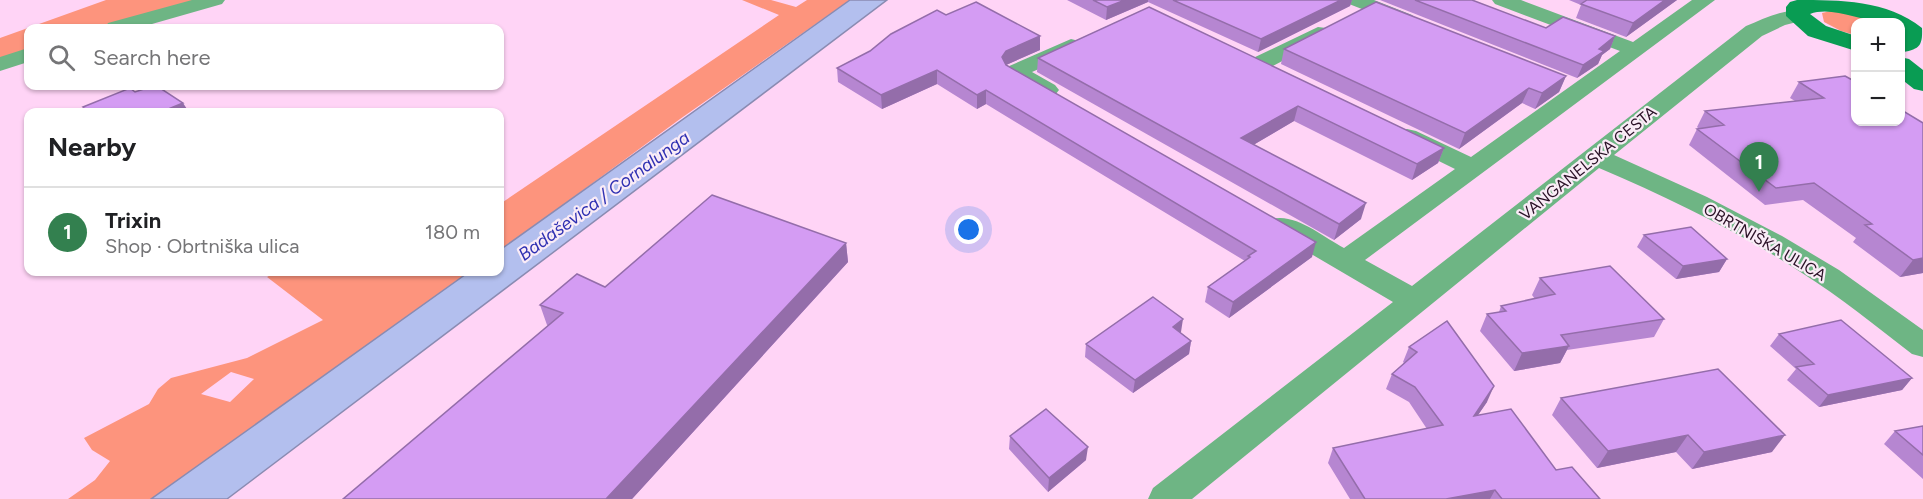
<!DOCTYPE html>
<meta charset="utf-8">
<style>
body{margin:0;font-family:Figtree,sans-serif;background:#f2f2f2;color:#202124}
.controls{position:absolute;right:18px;top:18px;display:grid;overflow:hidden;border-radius:12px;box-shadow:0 2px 4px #0004}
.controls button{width:54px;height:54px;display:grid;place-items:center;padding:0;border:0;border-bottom:2px solid #e0e0e0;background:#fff;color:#202124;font:30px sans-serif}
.you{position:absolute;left:969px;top:230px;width:21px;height:21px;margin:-15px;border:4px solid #fff;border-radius:50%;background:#1a73e8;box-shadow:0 0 0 9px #1a73e833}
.badge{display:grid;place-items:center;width:39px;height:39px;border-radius:50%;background:#33804f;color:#fff;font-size:20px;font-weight:700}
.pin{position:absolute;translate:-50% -50px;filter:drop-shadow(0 2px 3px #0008)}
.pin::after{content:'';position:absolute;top:32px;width:21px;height:18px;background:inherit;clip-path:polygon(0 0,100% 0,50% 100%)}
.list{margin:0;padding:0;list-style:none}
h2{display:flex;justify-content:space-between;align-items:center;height:78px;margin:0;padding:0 24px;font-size:26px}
h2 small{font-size:20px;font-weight:400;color:#757577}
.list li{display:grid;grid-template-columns:39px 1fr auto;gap:18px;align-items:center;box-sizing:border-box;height:90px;padding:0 24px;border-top:2px solid #e0e0e0}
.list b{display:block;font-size:22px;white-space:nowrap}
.list p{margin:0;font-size:20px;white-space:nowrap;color:#757577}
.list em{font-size:20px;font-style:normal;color:#757577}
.icon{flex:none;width:33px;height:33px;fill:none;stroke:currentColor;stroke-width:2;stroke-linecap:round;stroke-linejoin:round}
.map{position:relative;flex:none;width:1923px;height:499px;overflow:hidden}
.search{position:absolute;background:#fff;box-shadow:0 2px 4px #0004;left:24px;top:24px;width:480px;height:66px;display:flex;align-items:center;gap:15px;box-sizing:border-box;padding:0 21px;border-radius:12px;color:#757577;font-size:22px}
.panel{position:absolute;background:#fff;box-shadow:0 2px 4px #0004;left:24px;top:108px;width:480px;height:168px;border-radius:12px}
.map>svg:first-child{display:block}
.green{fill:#fd947d;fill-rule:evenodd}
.water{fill:#b3bfee;stroke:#8a8bb2;stroke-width:1.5}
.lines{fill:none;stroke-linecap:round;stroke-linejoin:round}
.street{fill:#6eb584;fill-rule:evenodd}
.secondary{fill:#099c53;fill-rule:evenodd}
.wall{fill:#b686d1}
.shaded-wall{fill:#946daa}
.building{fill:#d49cf3;stroke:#946daa;stroke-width:1.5}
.labels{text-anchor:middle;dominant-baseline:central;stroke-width:4.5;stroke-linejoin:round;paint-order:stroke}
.street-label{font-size:16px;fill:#2a1126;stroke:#faecf7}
.water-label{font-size:18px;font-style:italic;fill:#2f30b2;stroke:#faecf7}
</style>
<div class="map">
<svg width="1923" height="499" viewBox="0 0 1923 499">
<rect width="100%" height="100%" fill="#ffd4f6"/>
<path class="green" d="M106 0H201L102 28H28V50L0 58V38Z
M742 0H771L796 7 807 0H850L680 119 500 251V204L779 15Z
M1835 10 1879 20 1882 22H1856L1855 35 1841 31 1824 22 1822 13Z
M276 272H471L158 499H68L95 480 110 461 92 450 84 438 149 404 158 389 171 378 247 358 323 320 267 277ZM231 372 254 379 230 402 201 394Z"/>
<path class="water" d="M850 0H887L227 499H151L469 272H500V250Z"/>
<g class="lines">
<path class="street" d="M192 0H225L222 4 138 28H105L108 23Z
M1346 0H1374L1412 15 1416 19 1412 23 1405 25 1398 23 1349 4Z
M1492 0H1521L1633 42 1692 0H1715L1365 260 1412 286 1746 26C1764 19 1786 7 1805 12L1808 16 1805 20 1785 25 1762 36 1614 155 1707 197 1782 236 1839 270 1923 330V357L1912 354C1876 326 1840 297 1802 273 1738 231 1669 198 1599 168L1192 499H1148L1153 488 1393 302 1272 231 1268 225 1272 219C1296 213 1323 237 1344 248L1455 169 1398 141 1395 136 1398 131 1407 129 1416 131 1471 157 1620 51 1495 4Z
M1318 27 1326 28 1329 33 1326 38 1267 69 1259 71 1251 69 1248 64 1251 59Z
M1071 39 1079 41 1082 46 1079 51 1032 72 1055 85 1059 90 1055 95C1038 99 1022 85 1007 77L1004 72 1007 67Z
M28 48V62L0 71V57Z"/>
<path class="secondary" d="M1797 0C1840 0 1887 0 1922 28 1923 48 1918 49 1900 53V22C1894 22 1887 23 1881 22 1859 20 1831 6 1810 14L1826 26 1856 36V51L1808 36 1786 16V7L1790 2Z
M1900 57 1909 59 1923 70V91L1914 89 1900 78Z"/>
</g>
<path class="wall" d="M1067 0H1352L1350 6 1258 52 1148 2 1106 20Z
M1380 0H1472L1546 28 1615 36 1610 49 1602 55 1598 64 1577 78Z
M1569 0H1677L1626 37 1576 18 1581 5Z
M1149 7 1444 148 1438 163 1412 180 1294 121 1253 145 1361 219 1334 240 1037 72 1038 58Z
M946 15 1040 36V50L1006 65 1312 257 1229 318 1205 302 1208 287 1245 261 986 104 977 109 937 84 882 109 838 82 837 68Z
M1284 49 1566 76 1559 92 1535 109 1522 103 1459 149 1281 64Z
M1845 76 1923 273 1900 277 1853 242 1856 238 1803 200 1765 205 1689 145 1697 129H1699L1697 127 1705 111 1795 101 1790 98 1799 82Z
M1644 235 1727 259 1719 272 1676 279 1637 247Z
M846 243 848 262 632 499H343L548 326 547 325 540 305 605 287Z
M1540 278 1664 319 1654 337 1567 350 1560 363 1514 371 1480 331 1487 314 1499 312 1501 306 1535 299 1532 295Z
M1180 332 1191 341 1189 354 1133 393 1085 357 1086 344Z
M1779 334 1912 378 1902 390 1819 407 1787 380 1796 369 1770 346Z
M1409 347 1487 402 1478 415 1556 470 1600 499H1350L1328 463 1333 448 1427 429 1409 402 1386 389 1392 374 1404 363 1403 362Z
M1561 398 1772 452 1692 469 1676 452 1597 468 1552 415Z
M1923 426V479L1884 444 1895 431Z
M1010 436 1086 460 1048 492 1009 449Z"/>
<path class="shaded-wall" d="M1125 0H1148V2L1106 20 1107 7Z
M1341 0H1352L1350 6 1258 52 1261 39Z
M1665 0H1677L1626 37 1633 23Z
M1040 36V50L1006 65 1002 57 1006 51Z
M1615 36 1610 49 1602 55 1598 64 1577 78 1583 65 1599 49Z
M937 70V84L882 109 881 95Z
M1566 76 1559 92 1535 109 1542 93Z
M1529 88 1522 103 1459 149 1465 133Z
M986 90V104L977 109V95Z
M183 103 189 112H161Z
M1298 106 1294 121 1238 154 1241 138Z
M1444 148 1438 163 1412 180 1417 164Z
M1366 203 1361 219 1334 240 1339 224Z
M1316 242 1312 257 1229 318 1233 302Z
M846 243 848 262 632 499H606Z
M1923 258V273L1900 277 1913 260Z
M1727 259 1719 272 1676 279 1683 266Z
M1183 319 1181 332 1170 340 1173 327Z
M1191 341 1189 354 1133 393 1135 380Z
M1569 346 1560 363 1514 371 1522 353Z
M1912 378 1902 390 1819 407 1828 395Z
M1494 386 1487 402 1467 431 1474 416Z
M1688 435 1676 452 1597 468 1608 451Z
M1785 435 1772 452 1692 469 1704 452Z
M1088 447 1086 460 1048 492 1049 478Z
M1495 490 1490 499H1446Z"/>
<path class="building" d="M1093 0H1125L1107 7Z
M1173 0H1341L1261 39Z
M1415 0H1472L1546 28 1563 17 1615 36 1599 49 1604 51 1583 65Z
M1587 0H1665L1633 23 1581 4Z
M976 2 1040 36 1006 51 1002 57 1006 65 1316 242 1233 302 1208 287 1250 257 1248 256 1256 251 986 90 977 95 937 70 881 95 837 68 870 51 891 34 937 10 946 15Z
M1376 2 1566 76 1542 93 1529 88 1465 133 1284 49Z
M1149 7 1444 148 1417 164 1298 106 1241 138 1366 203 1339 224 1038 58Z
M1845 76 1856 82V122H1900V109L1923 123V258L1913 260 1865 225 1872 224 1814 183 1776 188 1697 129 1724 125 1705 111 1824 98 1799 82Z
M153 86H157L183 103 161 112H90L83 107 130 88 135 92Z
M712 195 846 243 606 499H343L563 313 540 305 577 274 605 287Z
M1691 227 1727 259 1683 266 1644 235Z
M1610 266 1664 319 1561 335 1569 346 1522 353 1487 314 1506 311 1501 306 1555 294 1540 278Z
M1153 297 1183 319 1173 327 1191 341 1135 380 1086 344Z
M1841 320 1912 378 1828 395 1796 367 1814 364 1779 334Z
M1447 321 1494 386 1474 416 1511 409 1556 470 1572 467 1600 499H1502L1495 490 1446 499H1365L1333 448 1443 425 1415 387 1392 374 1417 352 1409 347Z
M1718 369 1785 435 1704 452 1688 435 1608 451 1561 398Z
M1046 409 1088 447 1049 478 1010 436Z
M1923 426V455L1895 431Z"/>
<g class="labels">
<g class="street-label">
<text transform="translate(1588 163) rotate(-39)">VANGANELSKA CESTA</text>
<text transform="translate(1765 242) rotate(30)">OBRTNIŠKA ULICA</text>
</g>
<g class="water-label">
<text transform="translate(604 196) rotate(-36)">Badaševica / Cornalunga</text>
</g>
</g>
</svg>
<div class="controls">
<button>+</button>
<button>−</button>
</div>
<div class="you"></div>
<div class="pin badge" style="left:1759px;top:192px">1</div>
<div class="search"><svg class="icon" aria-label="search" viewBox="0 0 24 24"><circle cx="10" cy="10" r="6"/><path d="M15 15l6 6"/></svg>Search here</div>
<section class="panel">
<h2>Nearby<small></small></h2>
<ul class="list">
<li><span class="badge">1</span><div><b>Trixin</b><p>Shop · Obrtniška ulica</p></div><em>180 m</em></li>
</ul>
</section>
</div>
